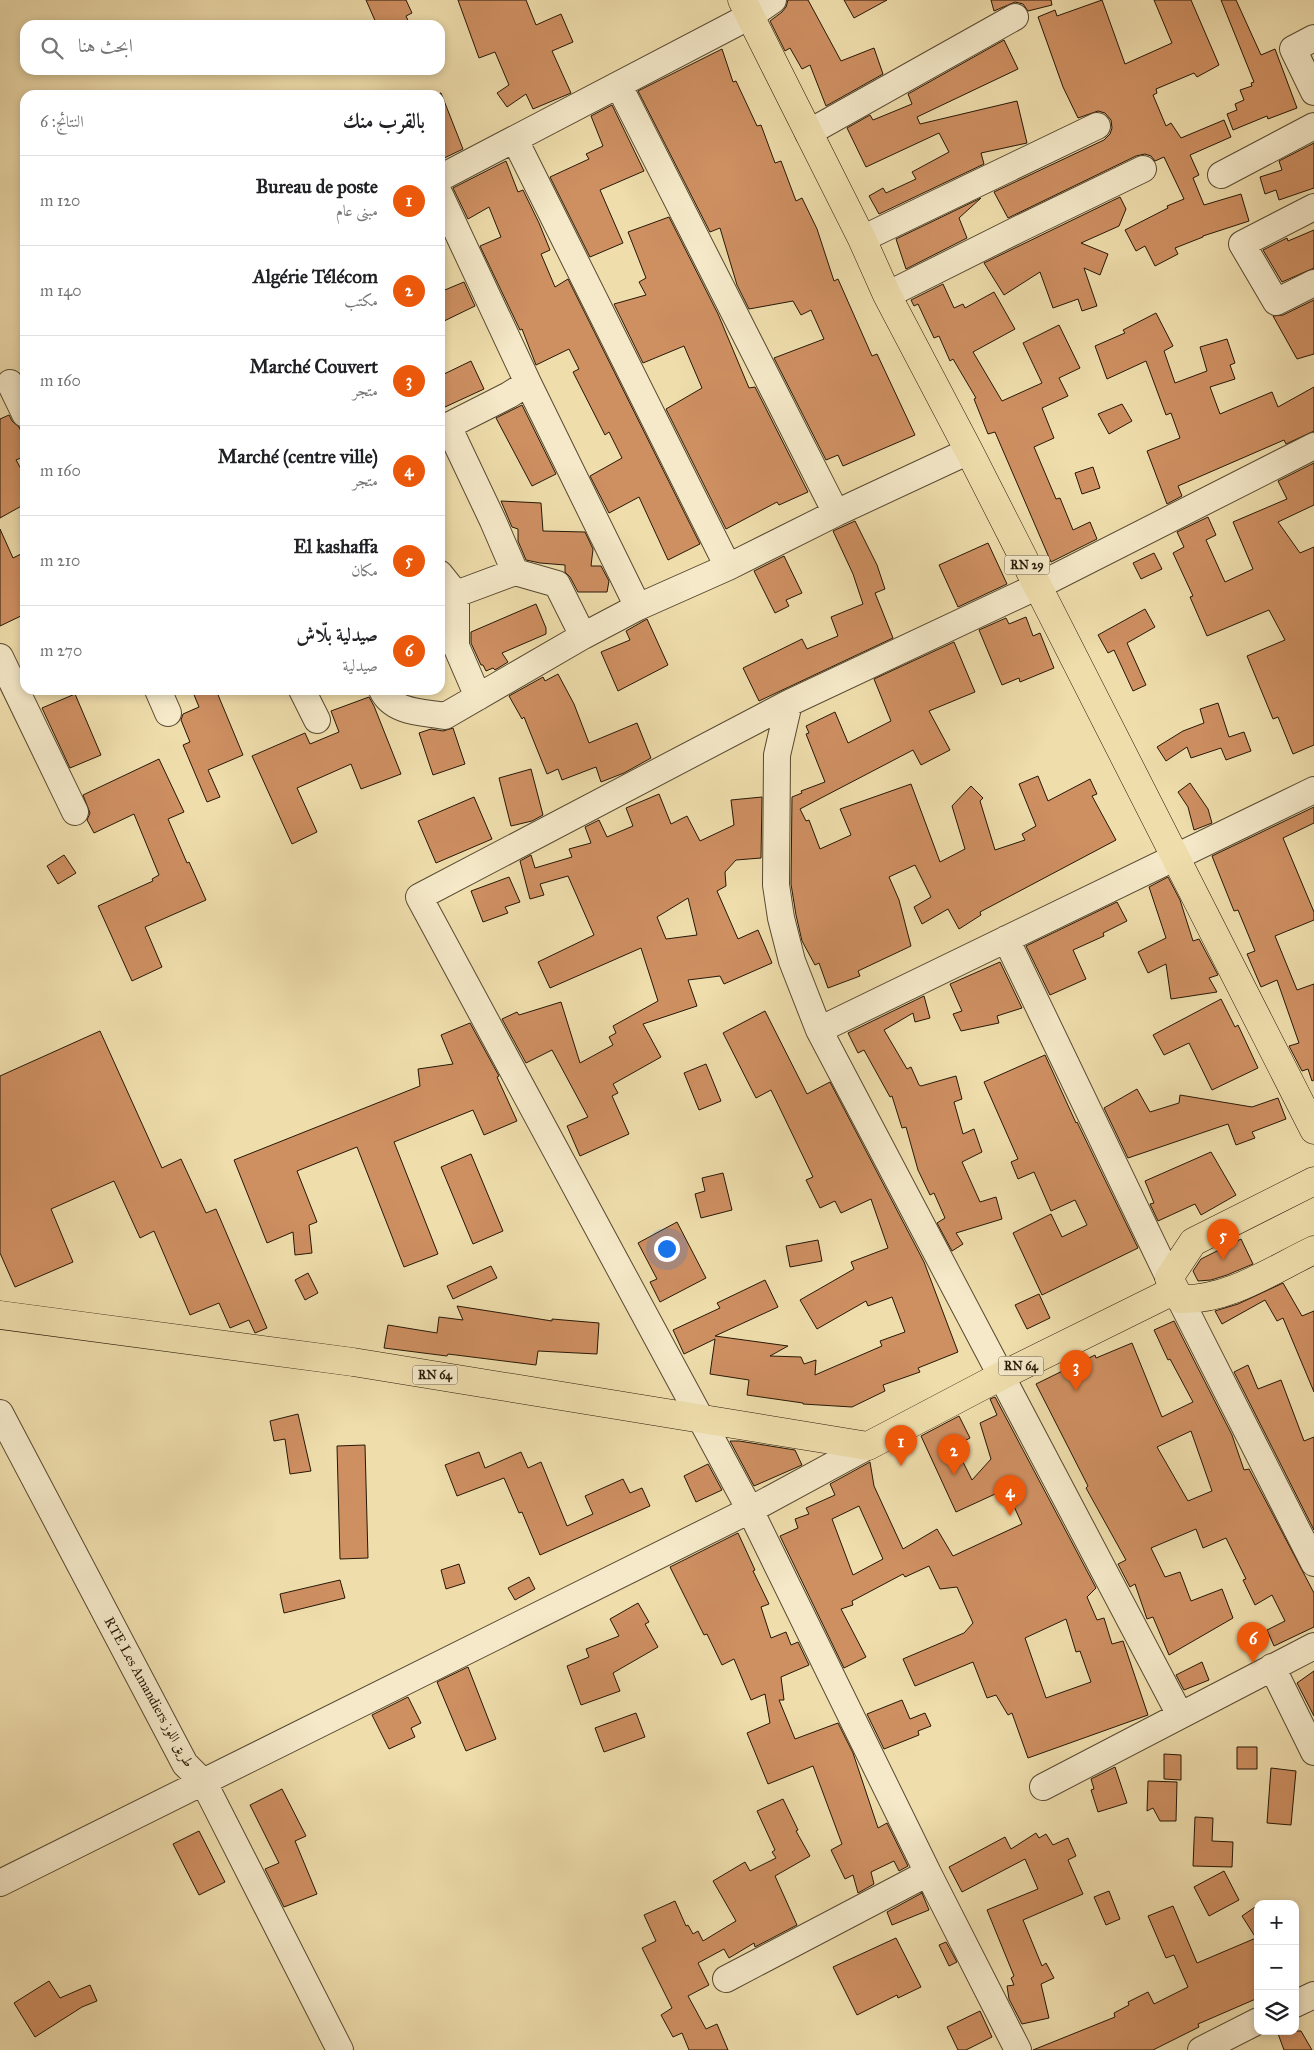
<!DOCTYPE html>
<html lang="ar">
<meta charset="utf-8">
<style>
body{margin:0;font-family:"IM FELL Great Primer",Amiri,serif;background:#f2f2f2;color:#202124;direction:rtl}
.controls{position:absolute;right:15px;bottom:15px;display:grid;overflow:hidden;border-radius:10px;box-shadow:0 2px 8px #0003}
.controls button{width:45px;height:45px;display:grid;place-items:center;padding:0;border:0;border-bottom:1px solid #e0e0e0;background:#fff;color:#202124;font:25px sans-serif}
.you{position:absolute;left:666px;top:1248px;width:18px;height:18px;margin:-12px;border:4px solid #fff;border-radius:50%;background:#1a73e8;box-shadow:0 0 0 8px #1a73e833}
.badge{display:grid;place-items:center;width:32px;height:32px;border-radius:50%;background:#ea580c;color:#fff;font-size:16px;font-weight:700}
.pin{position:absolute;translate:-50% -41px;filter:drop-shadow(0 1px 2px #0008)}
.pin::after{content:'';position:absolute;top:26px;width:18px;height:15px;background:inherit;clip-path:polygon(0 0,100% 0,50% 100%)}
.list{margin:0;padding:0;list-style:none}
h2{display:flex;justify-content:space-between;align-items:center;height:65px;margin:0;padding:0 20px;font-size:21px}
h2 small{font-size:16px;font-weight:400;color:#757577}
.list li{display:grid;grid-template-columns:32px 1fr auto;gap:15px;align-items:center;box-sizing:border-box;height:90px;padding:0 20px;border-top:1px solid #e0e0e0}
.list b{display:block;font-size:19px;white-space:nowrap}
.list p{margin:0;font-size:16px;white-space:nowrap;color:#757577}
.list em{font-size:16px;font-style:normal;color:#757577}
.icon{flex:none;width:28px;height:28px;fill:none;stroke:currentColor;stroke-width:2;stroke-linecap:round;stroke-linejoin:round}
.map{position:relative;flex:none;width:1314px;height:2050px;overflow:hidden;direction:ltr}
.search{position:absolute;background:#fff;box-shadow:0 2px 8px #0003;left:20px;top:20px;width:425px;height:55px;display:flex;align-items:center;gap:12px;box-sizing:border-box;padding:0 18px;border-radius:15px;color:#757577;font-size:19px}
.panel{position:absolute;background:#fff;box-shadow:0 2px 8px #0003;left:20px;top:90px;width:425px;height:605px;border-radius:15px;direction:rtl}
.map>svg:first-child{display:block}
.building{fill:#ce8f61;stroke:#261806;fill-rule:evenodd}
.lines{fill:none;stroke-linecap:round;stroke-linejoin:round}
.minor-casing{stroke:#584930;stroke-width:28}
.major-casing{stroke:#261806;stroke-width:29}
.minor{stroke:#f5e9c9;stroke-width:26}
.major{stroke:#efddac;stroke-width:28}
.labels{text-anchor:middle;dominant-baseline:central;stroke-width:4.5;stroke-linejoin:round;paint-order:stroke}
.shield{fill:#f5e9c9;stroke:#645740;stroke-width:1}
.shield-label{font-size:12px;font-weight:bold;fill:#261806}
.street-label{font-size:14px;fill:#261806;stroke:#f5e9c9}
</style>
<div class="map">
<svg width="1314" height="2050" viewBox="0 0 1314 2050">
<rect width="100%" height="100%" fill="#efddac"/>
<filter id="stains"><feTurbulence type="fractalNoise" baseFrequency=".004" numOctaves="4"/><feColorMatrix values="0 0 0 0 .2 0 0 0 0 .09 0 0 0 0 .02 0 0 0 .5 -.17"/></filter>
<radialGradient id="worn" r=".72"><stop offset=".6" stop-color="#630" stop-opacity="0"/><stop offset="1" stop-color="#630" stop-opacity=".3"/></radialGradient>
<path class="building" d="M366 0H406L412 13 406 16 410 25H377Z
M458 0H526L536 25 561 14 573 42 552 51 571 93 533 109 526 94 507 107 497 93 509 85 495 52 479 58Z
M788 0H808L841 61 874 48 883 74 826 106 810 65 802 69 790 48 785 51 770 21 782 12 786 7Z
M844 0H887L854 18Z
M991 0H1051L1052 5 1028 11 1023 4 1015 2 994 11Z
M1102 0 1125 64 1172 43 1154 0H1191L1219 65 1197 77 1194 73 1156 89 1157 93 1153 95 1166 126 1171 123 1181 138 1224 120 1231 137 1190 155 1199 175 1193 178 1204 205 1241 194 1249 221 1203 236V237L1175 248 1178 254 1155 266 1145 246 1136 251 1125 230 1168 208 1167 206 1184 199 1164 157 1155 161 1151 156 1145 154 1136 156 1008 218 994 192 1104 140 1110 134 1112 128 1111 120 1105 113 1098 111 1078 118 1063 87 1038 17 1055 10 1057 16Z
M1221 0H1236L1261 55 1275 49 1297 108 1268 119 1267 116 1233 130 1227 114 1237 110 1235 104 1244 100 1240 90 1252 86 1251 83 1254 82Z
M1004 40 1018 69 917 117 920 124 1017 101 1027 143 981 153 984 164 879 214 869 196 883 188 886 193 916 179 912 172 949 152 939 133 866 167 847 128 870 115 873 120 912 104 908 94Z
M722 49 733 82 736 81 757 126 761 125 775 163 781 161 796 201 802 198 817 229 834 281 838 279 872 356 877 354 915 435 843 466 838 455 826 460 774 358 824 339 811 310 801 315 793 301 749 309 737 285 720 228 710 232 638 91Z
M441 93 463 149 440 160V93Z
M612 105 644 171 600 190 623 243 590 257 550 177 589 159 586 154 603 146 591 116Z
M1314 143V188L1279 200 1276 190 1265 194 1260 177 1282 170 1279 161Z
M506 161 518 192 523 190 539 223 550 250 541 254 555 287 568 279 700 544 668 560 639 497 609 513 590 476 622 458 609 432 605 435 573 372 579 369 569 349 536 365 522 329 520 330 480 246 501 237 489 207 468 219 453 188Z
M1120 197 1126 209 1119 226 1081 243 1108 254 1100 275 1084 268 1097 306 1082 311 1078 299 1053 308 1040 272 1004 295 984 263Z
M981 198 959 218 967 238 906 269 896 239Z
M669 217 718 314 749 388 755 387 808 492 779 505 777 502 726 529 666 409 702 388 684 346 643 363 614 304 646 295 639 282 646 278 628 232Z
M1314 230V268L1282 282 1263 250 1287 238 1288 241Z
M464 282 475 306 440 323V292Z
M943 284 954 308 963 304 965 308 994 292 1015 329 973 352 1002 401 1042 383 1023 343 1059 325 1080 368 1059 378 1068 396 1042 408 1054 438 1034 447 1056 499 1060 498 1073 530 1090 522 1097 539 1051 562 995 432 988 434 974 399 976 398 953 359 950 361 939 336 934 338 918 304 914 306 911 300Z
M1314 300V354L1297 359 1273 316 1283 315Z
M1156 313 1173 346 1164 351 1175 383 1207 371 1200 347 1227 339 1235 363 1230 365 1235 379 1210 387 1220 414 1272 392 1278 407 1314 387V431L1286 444 1284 440 1178 486 1182 496 1167 504 1147 451 1180 438 1171 413 1166 415 1146 361 1107 379 1095 346 1125 333 1123 330Z
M471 361 484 389 445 407 440 396V376Z
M1122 404 1132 421 1109 434 1098 414Z
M522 405 556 474 532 486 496 418Z
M9 415 12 421 19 427 25 440V456L16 460 25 476V504L0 518V419Z
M1314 463V505L1278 522 1300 553 1314 547V745L1293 754 1278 717 1273 719 1247 656 1285 640 1269 610 1207 636 1190 597 1193 596 1173 553 1184 547 1177 532 1208 517 1216 535 1206 540 1225 582 1253 569 1233 522 1287 499 1278 481Z
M1093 467 1100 488 1082 494 1075 473Z
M501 501 541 503 543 531 585 532 593 549 591 566H601L609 581 607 592H578L570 577 565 572V565L540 563 526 560 518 541V529L512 527Z
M855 521 877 565 885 589 875 593 893 638 759 701 743 668 802 639 807 649 838 636 831 617 863 604 853 574 833 531Z
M0 529 13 558 25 552V614L0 626Z
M988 543 1007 584 958 607 939 565Z
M1154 553 1162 569 1141 579 1133 563Z
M784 556 802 593 786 600 789 606 775 613 754 571Z
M536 604 546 628V634L502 653 508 662 495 670 493 668 486 671 483 665H481L471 643V632Z
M1145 609 1155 627 1127 643 1146 685 1133 691 1114 650 1108 653 1098 635Z
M1026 617 1033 636 1040 633 1054 668 1020 682 1019 678 1002 685 979 630 1006 618 1009 624Z
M647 619 668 665 618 691 601 652 630 640 626 631Z
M954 642 975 692 929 711 950 750 921 765 913 750 800 809 806 821 809 820 820 849 851 835 840 809 911 784 940 862 965 849 952 806 971 786 983 798 980 801 995 850 1025 840 1022 834 1036 826 1019 784 1038 776 1048 801 1090 779 1097 794 1092 796 1116 840 980 912 981 915 959 929 948 909 922 924 914 907 931 897 915 865 889 877 899 900 911 946 858 971 860 976 828 988 819 963 815 965 802 941 796 915 791 884 792 797 802 793 801 791 825 782 806 734 809 733 806 726 835 712 848 743 891 721 874 679Z
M558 674 574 704 589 743 637 723 651 758 624 773 601 782 596 767 562 780 558 769 547 774 524 717 522 719 509 696 543 677 545 681Z
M192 690H216L243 755 208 770 220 797 207 802 183 745 190 742 181 720 183 714 199 707Z
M75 694 101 755 70 768 42 708Z
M369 697 374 706 401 774 361 789 351 764 297 788 317 832 292 844 252 756 305 733 310 744 339 732 331 711Z
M1218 703 1229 737 1244 732 1251 751 1226 760 1221 748 1191 758 1187 747 1166 761 1157 747 1183 731 1204 723 1200 709Z
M453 728 465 764 433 775 419 733 431 729 443 731Z
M159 759 184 812 168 819 187 863 189 862 206 900 145 927 162 967 132 981 98 906 153 881 152 879 159 875 134 814 94 833 87 820 90 813 83 795Z
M531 769 543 815 532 821 511 826 499 778Z
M1190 783 1208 809 1212 823 1194 830 1188 807 1178 792Z
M659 794 671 824 687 816 700 841 734 825 731 800 762 797 761 858 736 860 725 872 726 886 717 891 738 939 758 930 772 963 724 984 720 976 688 980 697 1006 643 1024 661 1057 613 1084 618 1093 612 1096 629 1134 580 1156 567 1126 588 1117 552 1050 526 1063 502 1019 517 1012 519 1015 561 1002 580 1063 613 1045 609 1037 616 1033 613 1026 658 1001 641 948 550 988 538 962 594 935 568 876 540 884 544 895 530 899 520 861 531 855 535 868 572 857 569 849 591 843 585 827 599 820 607 837 633 826 626 808ZM688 898 697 935 666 939 657 917Z
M474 797 492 839 436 863 418 821Z
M1314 807V823L1283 838 1314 912V920L1275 936 1297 990 1314 984V1080L1312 1081 1308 1069 1302 1071 1289 1046 1299 1043 1277 980 1261 987 1247 954 1255 951 1238 910 1234 911 1212 856Z
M64 855 76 873 58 884 47 866Z
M509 877 520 902 505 907 508 913 483 922 471 891Z
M1168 877 1180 900 1193 941 1199 939 1218 975 1209 978 1217 992 1171 999 1166 964 1148 973 1138 952 1166 938 1149 887Z
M1117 902 1127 921 1103 933 1104 936 1073 950 1086 979 1050 995 1026 946Z
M1000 962 1022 1008 997 1016 999 1023 961 1031 953 1014 962 1011 950 984Z
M924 996 930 1018 915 1022 913 1013 884 1030 907 1069 911 1067 919 1085 921 1086 956 1076 962 1099 954 1102 963 1134 974 1129 982 1152 962 1162 980 1202 996 1197 1002 1219 956 1233 963 1244 952 1251 937 1223 945 1218 934 1193 930 1195 918 1170 906 1127 902 1128 892 1096 890 1097 864 1050 858 1053 848 1033Z
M1221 999 1235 1027 1238 1025 1258 1068 1212 1090 1189 1043 1164 1055 1153 1035Z
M765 1011 807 1094 830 1082 924 1262 958 1352 918 1368 920 1372 883 1385 885 1391 852 1407 803 1404V1403L747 1395 749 1380 710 1374 715 1339 684 1354 673 1330 720 1308 717 1303 765 1280 778 1307 715 1336 788 1346 770 1356 801 1357 804 1364 816 1360 815 1375 882 1346 880 1341 905 1332 892 1297 868 1306 866 1301 817 1329 800 1300 854 1269 851 1262 888 1248 871 1199 841 1213 835 1201 820 1208 806 1180 813 1177 771 1090 756 1098 723 1033Z
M470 1023 499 1076 497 1077 517 1121 484 1135 473 1110 394 1142 438 1254 404 1267 357 1147 297 1171 317 1222 309 1225 312 1253 295 1255 293 1232 267 1243 234 1160 420 1086 418 1069 453 1064 441 1035Z
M100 1031 162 1168 181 1159 206 1213 216 1209 267 1328 255 1333 249 1320 230 1328 219 1303 190 1315 154 1231 140 1238 114 1181 51 1209 73 1262 15 1287 0 1253V1076Z
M1045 1055 1076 1123 1077 1122 1138 1248 1042 1295 1013 1233 1051 1214 1062 1237 1087 1225 1075 1200 1051 1211 1034 1172 1018 1179 1011 1162 1018 1159 984 1082Z
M706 1064 721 1101 699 1110 684 1073Z
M1137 1089 1150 1112 1179 1103 1180 1095 1252 1107 1278 1098 1286 1119 1252 1132 1255 1138 1236 1145 1228 1124 1128 1158 1104 1108Z
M1211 1152 1236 1195 1201 1215 1195 1204 1158 1221 1150 1204 1154 1203 1145 1181Z
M471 1154 503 1231 473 1244 441 1167Z
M723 1173 732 1210 701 1218 695 1194 705 1191 702 1178Z
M677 1222 706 1278 660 1302 650 1282 657 1279 638 1243Z
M1241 1239 1253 1264 1227 1275 1211 1280 1198 1281 1193 1271 1201 1259Z
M818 1240 822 1261 790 1267 786 1246Z
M491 1266 497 1278 453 1299 447 1286Z
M308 1273 318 1293 305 1300 295 1280Z
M1283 1283 1302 1316 1314 1311V1392L1283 1318 1277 1321 1265 1300 1222 1324 1215 1311 1238 1304Z
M1039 1294 1050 1318 1027 1329 1015 1305Z
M457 1306 552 1321V1319L599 1323 597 1354 538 1351 536 1365 448 1354 447 1356 384 1348 388 1325 437 1333 439 1317 463 1320Z
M1174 1321 1232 1435 1244 1470 1249 1469 1314 1593V1627L1274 1646 1267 1630 1285 1621 1272 1595 1255 1605 1243 1580 1246 1579 1226 1538 1203 1548 1196 1529 1151 1548 1165 1577 1180 1572 1191 1601 1222 1589 1233 1618 1169 1655 1153 1617 1147 1619 1135 1584 1130 1587 1118 1564 1126 1560 1086 1488 1088 1486 1036 1384 1095 1355 1096 1358 1132 1343 1162 1417 1193 1402 1170 1359 1168 1360 1154 1330ZM1191 1431 1212 1491 1188 1501 1157 1447Z
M1248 1365 1258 1389 1281 1380 1304 1441 1314 1437V1530L1234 1372Z
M995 1397 1096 1588 1087 1597 1097 1620 1104 1618 1112 1644 1123 1641 1148 1715 1028 1758 1012 1713 1008 1715 996 1695 987 1698 973 1662 915 1686 903 1659 964 1633 973 1623 957 1587 940 1589 929 1566 905 1577 903 1574 852 1601 853 1605 841 1609 866 1657 844 1668 780 1536 798 1528 795 1519 809 1514 806 1508 835 1495 830 1484 870 1462 874 1486 903 1549 937 1529 953 1556 1022 1524 1006 1489 956 1512 921 1436 959 1416 970 1438 955 1446 972 1480 991 1459 980 1423 997 1415 990 1399ZM859 1506 883 1559 853 1575 832 1519ZM1066 1619 1076 1652 1080 1651 1091 1682 1046 1698 1025 1638Z
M298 1414 311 1471 290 1474 285 1439 274 1441 270 1421Z
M730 1441H739L795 1450 802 1465 754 1486Z
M365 1445 368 1558 340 1559 337 1446Z
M479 1452 485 1468 521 1452 528 1468 541 1462 567 1526 593 1514 585 1496 623 1479 630 1493 642 1488 650 1506 540 1555 522 1512 519 1513 504 1478 457 1496 445 1465Z
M708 1464 722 1490 696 1502 684 1476Z
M738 1533 755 1570 753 1571 769 1604 761 1607 771 1638 786 1632 791 1645 798 1642 809 1665 781 1677 784 1700H779L795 1739 838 1723 853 1753 878 1828 887 1823 908 1866 899 1871 894 1861 871 1872 874 1884 858 1893 853 1875 845 1879 831 1850 842 1844 813 1766 768 1784 747 1733 770 1723 765 1694 751 1700 734 1659 722 1665 707 1634 704 1635 670 1567Z
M459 1564 465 1583 446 1589 441 1570Z
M529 1577 535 1589 515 1600 508 1588Z
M340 1580 345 1598 284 1613 280 1594Z
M638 1603 649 1622 645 1624 658 1647 613 1673 620 1691 581 1705 567 1666 589 1657 586 1649 619 1636 610 1619Z
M1202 1662 1209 1680 1184 1690 1176 1675Z
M468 1667 496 1739 466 1751 437 1682Z
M1314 1671V1716L1297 1683Z
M408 1697 421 1723 411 1728 415 1737 389 1749 372 1715Z
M902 1700 910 1719 925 1713 931 1726 918 1731 919 1735 884 1749 867 1714Z
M636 1713 645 1737 604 1752 595 1728Z
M1237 1747H1257V1769H1237Z
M1164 1754 1181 1755V1780L1164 1779Z
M1115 1767 1127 1803 1098 1812 1091 1790 1094 1789 1091 1779Z
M1271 1768 1296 1771 1291 1825 1267 1823Z
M1148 1781 1177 1782 1176 1821H1160L1153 1808 1147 1811Z
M282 1789 306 1836 295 1841 317 1894 284 1907 265 1869 279 1863 250 1805Z
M783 1799 798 1830 796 1831 810 1856 775 1876 797 1925 755 1947 754 1943 729 1958 724 1949 698 1963 709 1985 688 1996 706 2029 717 2024 728 2050H689L682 2033 673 2037 661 2015 672 2008 642 1948 656 1941 644 1915 675 1901 686 1926 688 1925 693 1934 698 1931 703 1941 736 1921 713 1881 745 1862 750 1871 776 1858 772 1852 775 1850 757 1811Z
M1195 1817 1213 1818 1212 1841 1233 1842 1232 1867 1193 1866Z
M199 1831 225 1882 199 1895 173 1844Z
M1036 1833 1039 1838 1046 1834 1053 1845 1068 1838 1076 1856 1068 1860 1083 1894 1023 1920 1042 1966 1046 1963 1054 1978 1041 1984 1049 2018 1022 2024 1009 1999 1007 1986 1014 1985 1011 1978 1014 1976 987 1910 1038 1889 1025 1859 962 1892 949 1867 1005 1837 1011 1849Z
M1224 1871 1239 1900 1209 1916 1194 1887Z
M1109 1891 1120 1919 1106 1925 1094 1897Z
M922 1893 929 1910 892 1925 887 1912Z
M1258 1905V1998L1198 2024 1199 2027 1153 2050H1033L1115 2017 1114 2013 1129 2005 1128 2002 1148 1992 1154 2004 1188 1987 1174 1955 1166 1958 1148 1916 1173 1906 1197 1963 1256 1938 1242 1916Z
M896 1938 921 1987 898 1998 897 1995 857 2015 833 1967Z
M946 1942 957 1962 949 1966 939 1945Z
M49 1981 60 1998 90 1985 97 2001 82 2007 35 2037 14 2003Z
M980 2011 992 2037 966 2050H958L947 2027Z
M1277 2031H1301L1312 2050H1284Z"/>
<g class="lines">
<defs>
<path id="minor" d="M1314 38 1293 49 1314 92
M619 86 836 513
M808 133 1015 17
M515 140 728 567
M1221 175 1314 126
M440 178 750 16 773 0
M440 195 528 383 638 607 728 567 836 513 969 451
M1314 207 1242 244 1276 302 1314 283
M862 239 1097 126
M887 295 1021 228 1143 169
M10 383 25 414
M448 426 493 521 515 572 456 594V646L478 697
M440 430 509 395 528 383
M515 572 557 584 583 636
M440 574 456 594
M0 657 75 812
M158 690 168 713
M302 690 317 720
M382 690C393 713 422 712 445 716L583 636 638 607
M789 703 777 755 776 885 781 918 792 961 819 1030 1180 1715
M1006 939 1169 1278
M819 1030 1314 790
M1180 1299 1314 1563
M0 1413 185 1764 204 1783 340 2050
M1272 1667 1314 1752
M1043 1787 1314 1646
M928 1873 750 1510 419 897 789 703 1038 586 1314 446
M0 1883 750 1510 868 1446
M726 1979 928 1873 1018 2050
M1295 2004 1314 1995
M1201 2050 1258 2021"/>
<path id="major" d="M742 0 862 239 887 295 969 451 1314 1130
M1314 1181 1193 1242 1169 1278 1180 1299C1228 1301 1272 1270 1314 1250
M0 1315 353 1362 868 1446 1001 1376 1175 1290"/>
</defs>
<use href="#minor" class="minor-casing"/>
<use href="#major" class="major-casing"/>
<use href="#minor" class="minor"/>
<use href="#major" class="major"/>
</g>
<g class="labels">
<g class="shield">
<rect x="1004.5" y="555.5" width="45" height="19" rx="4"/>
<rect x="998.5" y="1356.5" width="45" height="19" rx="4"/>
<rect x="412.5" y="1365.5" width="45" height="19" rx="4"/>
</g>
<g class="shield-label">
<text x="1027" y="565">RN 29</text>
<text x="1021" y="1366">RN 64</text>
<text x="435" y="1375">RN 64</text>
</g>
<g class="street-label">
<text transform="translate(149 1692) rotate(61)">RTE Les Amandiers طريق اللوز</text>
</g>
</g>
<rect width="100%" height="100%" filter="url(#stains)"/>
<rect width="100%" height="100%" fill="url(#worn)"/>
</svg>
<div class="controls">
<button>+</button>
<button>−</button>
<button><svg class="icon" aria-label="layers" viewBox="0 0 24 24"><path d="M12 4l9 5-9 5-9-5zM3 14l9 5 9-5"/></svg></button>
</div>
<div class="you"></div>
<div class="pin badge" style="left:901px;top:1466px">1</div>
<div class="pin badge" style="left:954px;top:1475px">2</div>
<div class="pin badge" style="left:1076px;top:1391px">3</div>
<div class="pin badge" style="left:1010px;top:1516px">4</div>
<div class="pin badge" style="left:1223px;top:1260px">5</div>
<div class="pin badge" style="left:1253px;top:1663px">6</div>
<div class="search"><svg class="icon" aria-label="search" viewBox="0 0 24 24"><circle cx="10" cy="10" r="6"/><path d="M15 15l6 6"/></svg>ابحث هنا</div>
<section class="panel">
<h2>بالقرب منك<small>النتائج: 6</small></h2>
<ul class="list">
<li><span class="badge">1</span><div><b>Bureau de poste</b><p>مبنى عام</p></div><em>120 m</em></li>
<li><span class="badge">2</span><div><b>Algérie Télécom</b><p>مكتب</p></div><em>140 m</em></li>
<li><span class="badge">3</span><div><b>Marché Couvert</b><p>متجر</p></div><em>160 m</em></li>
<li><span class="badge">4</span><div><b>Marché (centre ville)</b><p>متجر</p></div><em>160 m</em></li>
<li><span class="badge">5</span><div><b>El kashaffa</b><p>مكان</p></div><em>210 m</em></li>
<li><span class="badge">6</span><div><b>صيدلية بلّاش</b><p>صيدلية</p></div><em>270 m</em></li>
</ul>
</section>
</div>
